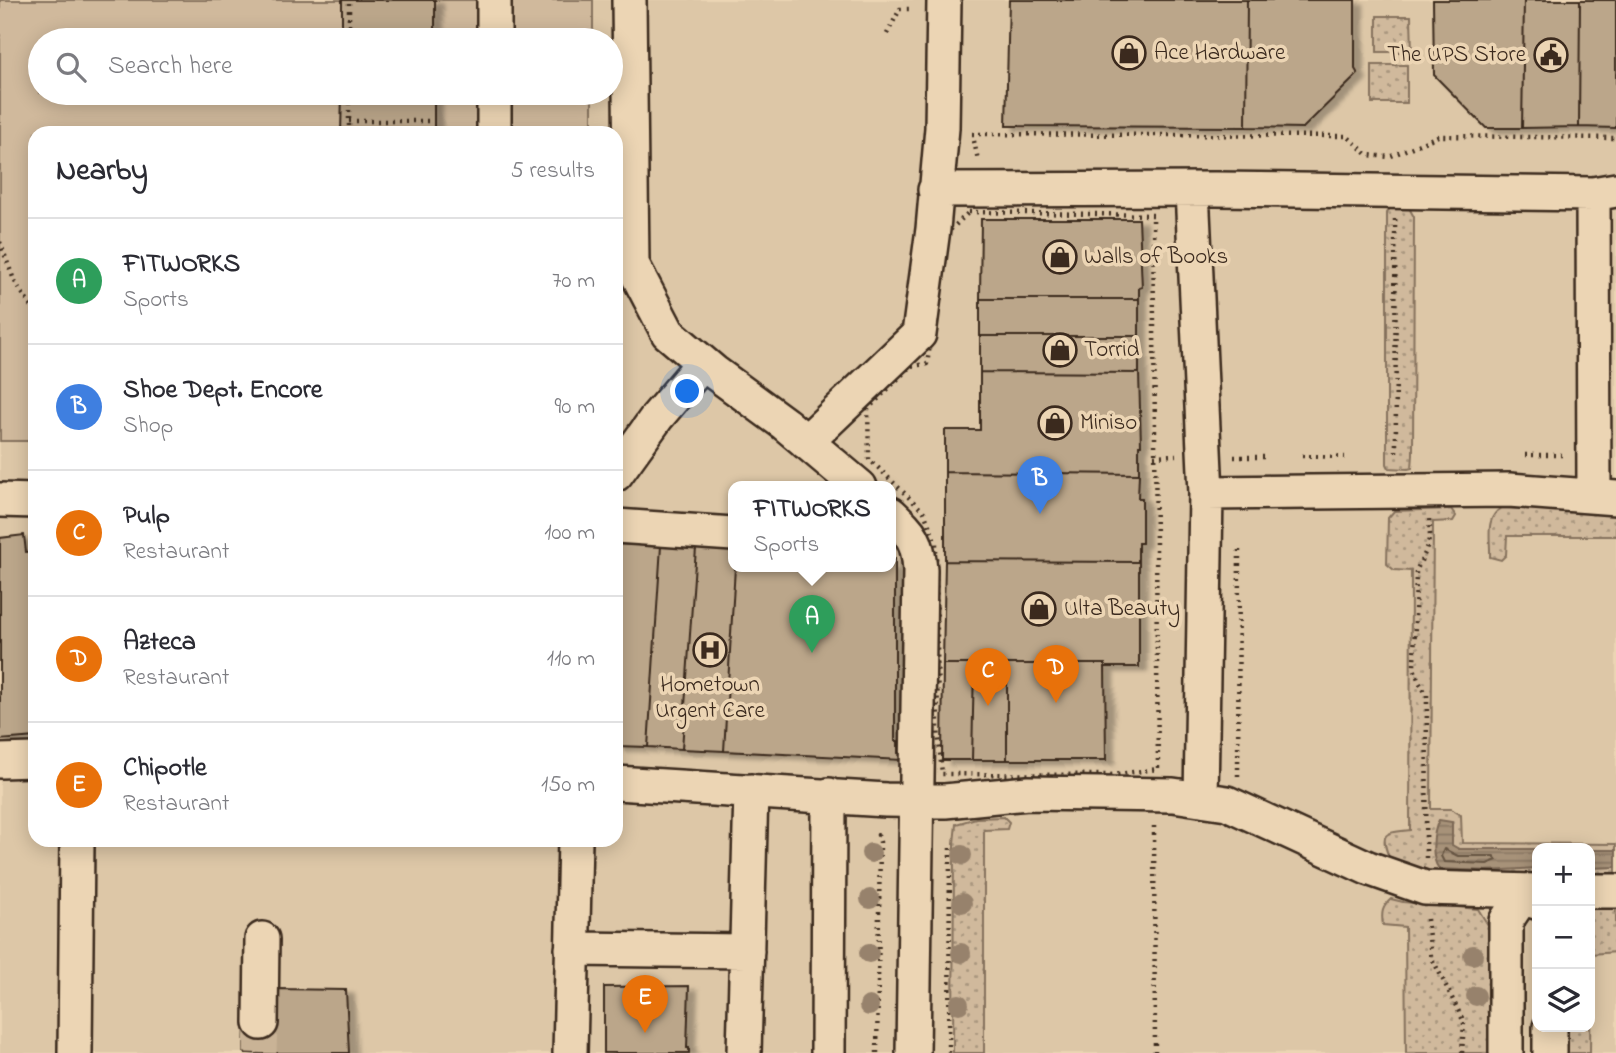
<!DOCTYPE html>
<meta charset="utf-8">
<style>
body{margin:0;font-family:"Indie Flower",sans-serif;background:#f7f7f7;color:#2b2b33}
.controls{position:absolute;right:21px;bottom:21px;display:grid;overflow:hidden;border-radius:14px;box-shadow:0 4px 18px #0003}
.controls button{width:63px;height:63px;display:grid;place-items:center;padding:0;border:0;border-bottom:2px solid #e1e1e2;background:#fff;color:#2b2b33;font:35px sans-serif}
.you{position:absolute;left:688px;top:392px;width:24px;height:24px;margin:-18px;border:5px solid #fff;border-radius:50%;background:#1a73e8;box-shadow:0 0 0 10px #1a73e833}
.badge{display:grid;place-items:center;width:46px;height:46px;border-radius:50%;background:#3b2a1e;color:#fff;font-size:23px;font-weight:700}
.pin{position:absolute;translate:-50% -58px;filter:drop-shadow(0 2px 4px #0008)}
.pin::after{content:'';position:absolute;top:37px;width:24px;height:21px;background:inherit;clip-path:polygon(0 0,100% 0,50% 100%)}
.popup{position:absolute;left:728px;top:481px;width:168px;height:91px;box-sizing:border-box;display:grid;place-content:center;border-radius:14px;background:#fff;filter:drop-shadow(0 2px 5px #0005);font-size:23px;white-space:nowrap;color:#7c7c81}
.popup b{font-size:26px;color:#2b2b33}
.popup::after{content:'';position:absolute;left:50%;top:100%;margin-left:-14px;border:14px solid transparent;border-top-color:#fff}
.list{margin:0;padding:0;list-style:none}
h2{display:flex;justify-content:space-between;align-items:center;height:91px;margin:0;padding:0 28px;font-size:30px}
h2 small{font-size:23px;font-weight:400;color:#7c7c81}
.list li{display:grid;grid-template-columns:46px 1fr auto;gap:21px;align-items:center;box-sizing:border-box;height:126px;padding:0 28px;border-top:2px solid #e1e1e2}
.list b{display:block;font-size:26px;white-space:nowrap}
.list p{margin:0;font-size:23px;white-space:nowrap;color:#7c7c81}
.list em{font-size:23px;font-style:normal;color:#7c7c81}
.icon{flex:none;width:38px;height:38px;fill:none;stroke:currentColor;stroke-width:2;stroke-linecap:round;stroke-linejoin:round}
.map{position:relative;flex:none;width:1616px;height:1053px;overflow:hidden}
.search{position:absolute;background:#fff;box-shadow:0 4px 18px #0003;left:28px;top:28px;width:595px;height:77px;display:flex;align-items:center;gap:18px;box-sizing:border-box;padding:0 24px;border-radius:38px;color:#7c7c81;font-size:26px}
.panel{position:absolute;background:#fff;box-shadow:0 4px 18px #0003;left:28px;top:126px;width:595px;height:721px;border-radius:21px}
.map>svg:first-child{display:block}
.built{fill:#ddc7a7;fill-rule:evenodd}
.grass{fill:url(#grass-dots);stroke:#86725d;stroke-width:2}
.pitch{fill:#d0b99c;stroke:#86725d;stroke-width:2}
.water{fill:url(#water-rules);stroke:#7c6855;stroke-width:2}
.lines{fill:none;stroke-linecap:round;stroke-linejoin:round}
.shore{stroke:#665442;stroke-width:2}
.building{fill:#bba68a;stroke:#3b2a1e;stroke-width:2;filter:url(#shadow)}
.minor-tunnel{stroke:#c9b396;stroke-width:33;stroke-dasharray:33 17;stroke-linecap:butt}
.minor-casing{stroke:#3b2a1e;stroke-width:38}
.path{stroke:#3b2a1e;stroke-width:4.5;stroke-dasharray:2 5;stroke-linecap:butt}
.minor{stroke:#ecd5b4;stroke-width:33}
.tree{fill:#97826c}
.labels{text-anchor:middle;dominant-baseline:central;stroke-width:7;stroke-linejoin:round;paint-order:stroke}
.poi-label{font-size:23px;fill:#3b2a1e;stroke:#ecd5b4;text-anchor:start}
</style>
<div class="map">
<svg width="1616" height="1053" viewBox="0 0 1616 1053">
<defs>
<pattern id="grass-dots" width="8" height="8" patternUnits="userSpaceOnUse" patternTransform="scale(1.75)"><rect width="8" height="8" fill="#d0b99c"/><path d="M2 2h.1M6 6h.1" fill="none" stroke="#aa977f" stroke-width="1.8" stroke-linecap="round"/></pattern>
<pattern id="water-rules" width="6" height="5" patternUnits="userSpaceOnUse" patternTransform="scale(1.75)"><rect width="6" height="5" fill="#a79279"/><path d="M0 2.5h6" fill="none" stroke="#897763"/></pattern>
<filter id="shadow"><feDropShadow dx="8" dy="4.5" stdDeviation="2" flood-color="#0004"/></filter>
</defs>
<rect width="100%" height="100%" fill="#ecd5b4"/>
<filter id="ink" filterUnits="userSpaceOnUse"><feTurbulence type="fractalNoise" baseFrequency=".0143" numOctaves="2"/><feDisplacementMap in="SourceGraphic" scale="14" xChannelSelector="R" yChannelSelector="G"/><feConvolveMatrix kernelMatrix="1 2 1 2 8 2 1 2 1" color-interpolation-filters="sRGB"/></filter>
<g filter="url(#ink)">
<path class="built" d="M593 0H1616V1053H0V441H35V840H616V133H592V93H611V40H593ZM733 487H891V567H733ZM1537 848H1590V1027H1537Z"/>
<path class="grass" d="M1377 16H1411L1412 52H1377Z
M1372 65H1407V103H1372Z
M1390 208H1409L1414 217 1413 455 1412 468 1408 469 1389 468 1387 464V213Z
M1502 508 1616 513V536H1507L1506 555 1501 560 1490 557C1491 540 1484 517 1502 508Z
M1451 509 1456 516 1453 521 1433 522 1431 809H1451L1461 815 1462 843 1616 844V875H1590V848H1537V874L1418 873 1390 860C1379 832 1384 833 1410 830L1411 571 1394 570 1387 564 1388 518 1394 511Z
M1004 817 1009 822 1007 829 984 830V1053H953L954 843 956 824 976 818Z
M1391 899 1403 902 1478 909 1488 925 1490 1053H1406L1405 927 1383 925C1381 913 1382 907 1391 899Z
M1590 908H1616V952L1591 954 1590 1053H1562V1027H1590Z"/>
<path class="pitch" d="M0 0H593V40H40V93H592V133H35V441H0Z"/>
<path class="water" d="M1439 820 1452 822V845L1459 849H1537V868L1487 871 1439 869C1430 857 1433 832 1439 820Z
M1590 850H1616V867L1590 868Z"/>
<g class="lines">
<path class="shore" d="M1444 849 1458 856H1494L1497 860 1487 864 1444 862 1441 856Z"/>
</g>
<path class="building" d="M342 0H435V40H342Z
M1009 0H1247L1246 127 1006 126Z
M1247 0H1355V69L1358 74 1303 128 1246 127Z
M1433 0H1524L1522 128H1486L1434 75Z
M1524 0H1580L1579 127 1522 128Z
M1580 0H1616V128L1579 127Z
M342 93H434V133H341Z
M981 219H1139L1142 287 1139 288V299H980Z
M980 299H1139V336H980Z
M980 336H1139V373L980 372Z
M980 372 1139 373 1141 445H1139V474L945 472V430H980Z
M945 472 1139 474 1138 498H1142V543H1138V562L945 561Z
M24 535 26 552 35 551V737L0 740V538Z
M616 544 661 546 648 747 616 746Z
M661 546 696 548 682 749 648 747Z
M696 548 733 549 735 567 724 751 682 749Z
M891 558H895V741H898V753H902V760L724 751 735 567H891Z
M945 561 1139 562V667H1105V664H943Z
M943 664H974L972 760H942Z
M974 664H1007V760H972Z
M1007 664H1105L1106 760H1007Z
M689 986 687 1048H689V1053H604V987Z
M275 989 346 990 349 1053H244L245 1023Z"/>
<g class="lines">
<path class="minor-tunnel" d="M260 1053 261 1023"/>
<defs>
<path id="minor" d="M629 0 632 264 668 333 714 372 785 424 860 487
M494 40V0
M494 133V93
M935 190 1216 189 1593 194 1616 190
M1192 190 1206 493
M1593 194 1594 496
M806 442 919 334 933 229 942 128 944 0
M616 474 657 417 703 363
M0 500 35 501
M891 514C912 534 918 540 920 570L913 1053
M616 526 733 534
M0 761 35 760
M616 783 886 800 945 801 1028 793 1173 795 1227 803 1368 868 1425 888 1537 891
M1201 799 1206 493 1509 490 1616 498
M1590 891H1616
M572 949 747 951
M261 1023 262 939
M75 1053 77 840
M570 1053 575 840
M744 1053 751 791
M828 1053 829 795
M1506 1053V921L1526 891 1536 902
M1550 1053V1027"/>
</defs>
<use href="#minor" class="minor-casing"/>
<path class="path" d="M887 34 900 9H913
M349 40V0
M349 121H430
M349 133V93
M972 134 1347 136 1368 155 1389 157 1438 136 1616 138
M974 141 978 160
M969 212 1153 215 1158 769 1110 775 942 774 938 730 936 543 924 512 869 459 868 409 911 366 927 364 941 276 943 237Z
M1395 219 1396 456
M0 242 14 280 35 313
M1525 455H1566
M1154 456 1176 455
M1302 456 1345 457
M1234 457H1265
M1238 776 1239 547
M1154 826 1155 1053
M1426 858 1427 695 1419 682 1414 668 1416 571 1425 553 1430 536 1429 519
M1427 919 1431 956 1464 1022 1462 1053
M877 1053 880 842 878 835H883
M949 1053 950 846"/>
<use href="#minor" class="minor"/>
</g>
<g class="tree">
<circle cx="871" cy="853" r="10"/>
<circle cx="962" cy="855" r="10"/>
<circle cx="870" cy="899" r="10"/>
<circle cx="962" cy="903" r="10"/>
<circle cx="869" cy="953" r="10"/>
<circle cx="961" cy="953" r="10"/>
<circle cx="1473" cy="955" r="10"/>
<circle cx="1476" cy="996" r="10"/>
<circle cx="959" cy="1004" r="10"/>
<circle cx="869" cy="1006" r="10"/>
</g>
</g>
<defs>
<symbol id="shop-ring" viewBox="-11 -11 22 22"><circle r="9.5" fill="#ecd5b4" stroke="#3b2a1e" stroke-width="1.5"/><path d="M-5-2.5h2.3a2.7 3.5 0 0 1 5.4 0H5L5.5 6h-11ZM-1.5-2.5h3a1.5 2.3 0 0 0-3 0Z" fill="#3b2a1e"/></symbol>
<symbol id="civic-ring" viewBox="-11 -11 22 22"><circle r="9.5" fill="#ecd5b4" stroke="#3b2a1e" stroke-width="1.5"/><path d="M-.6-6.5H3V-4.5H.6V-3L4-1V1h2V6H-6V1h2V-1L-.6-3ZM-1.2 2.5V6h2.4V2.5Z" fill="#3b2a1e"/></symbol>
<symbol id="hospital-ring" viewBox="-11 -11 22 22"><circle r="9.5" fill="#ecd5b4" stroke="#3b2a1e" stroke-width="1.5"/><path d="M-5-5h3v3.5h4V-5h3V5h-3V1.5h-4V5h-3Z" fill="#3b2a1e"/></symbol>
</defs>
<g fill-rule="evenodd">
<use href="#shop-ring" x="1110" y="34" width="38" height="38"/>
<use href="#civic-ring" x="1532" y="36" width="38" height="38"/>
<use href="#shop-ring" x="1041" y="238" width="38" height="38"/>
<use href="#shop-ring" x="1041" y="331" width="38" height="38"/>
<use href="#shop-ring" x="1036" y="404" width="38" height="38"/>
<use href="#shop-ring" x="1020" y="590" width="38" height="38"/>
<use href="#hospital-ring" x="691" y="631" width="38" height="38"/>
</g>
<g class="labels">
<g class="poi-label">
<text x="1154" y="53">Ace Hardware</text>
<text x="1526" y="55" text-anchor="end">The UPS Store</text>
<text x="1084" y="257">Walls of Books</text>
<text x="1084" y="350">Torrid</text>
<text x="1080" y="423">Miniso</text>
<text x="1064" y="609">Ulta Beauty</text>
<text x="710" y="685" text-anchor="middle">Hometown<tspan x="710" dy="26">Urgent Care</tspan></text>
</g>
</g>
</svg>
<div class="controls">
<button>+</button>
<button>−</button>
<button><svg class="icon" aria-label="layers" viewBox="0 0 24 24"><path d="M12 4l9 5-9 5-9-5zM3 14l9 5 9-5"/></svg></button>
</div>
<div class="you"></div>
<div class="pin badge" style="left:812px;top:653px;background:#2e9e5b">A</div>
<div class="popup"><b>FITWORKS</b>Sports</div>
<div class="pin badge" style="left:1040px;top:514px;background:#3f7fe0">B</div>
<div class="pin badge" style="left:988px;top:706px;background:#e8710a">C</div>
<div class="pin badge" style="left:1056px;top:703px;background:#e8710a">D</div>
<div class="pin badge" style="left:645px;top:1033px;background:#e8710a">E</div>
<div class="search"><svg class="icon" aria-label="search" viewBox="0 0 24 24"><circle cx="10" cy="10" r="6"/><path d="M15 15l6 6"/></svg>Search here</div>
<section class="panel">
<h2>Nearby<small>5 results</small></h2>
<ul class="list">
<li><span class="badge" style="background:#2e9e5b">A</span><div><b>FITWORKS</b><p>Sports</p></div><em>70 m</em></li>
<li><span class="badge" style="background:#3f7fe0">B</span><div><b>Shoe Dept. Encore</b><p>Shop</p></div><em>90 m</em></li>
<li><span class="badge" style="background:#e8710a">C</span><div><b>Pulp</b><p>Restaurant</p></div><em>100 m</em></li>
<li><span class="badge" style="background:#e8710a">D</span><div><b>Azteca</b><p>Restaurant</p></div><em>110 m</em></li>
<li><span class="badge" style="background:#e8710a">E</span><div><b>Chipotle</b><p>Restaurant</p></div><em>150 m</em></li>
</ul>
</section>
</div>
